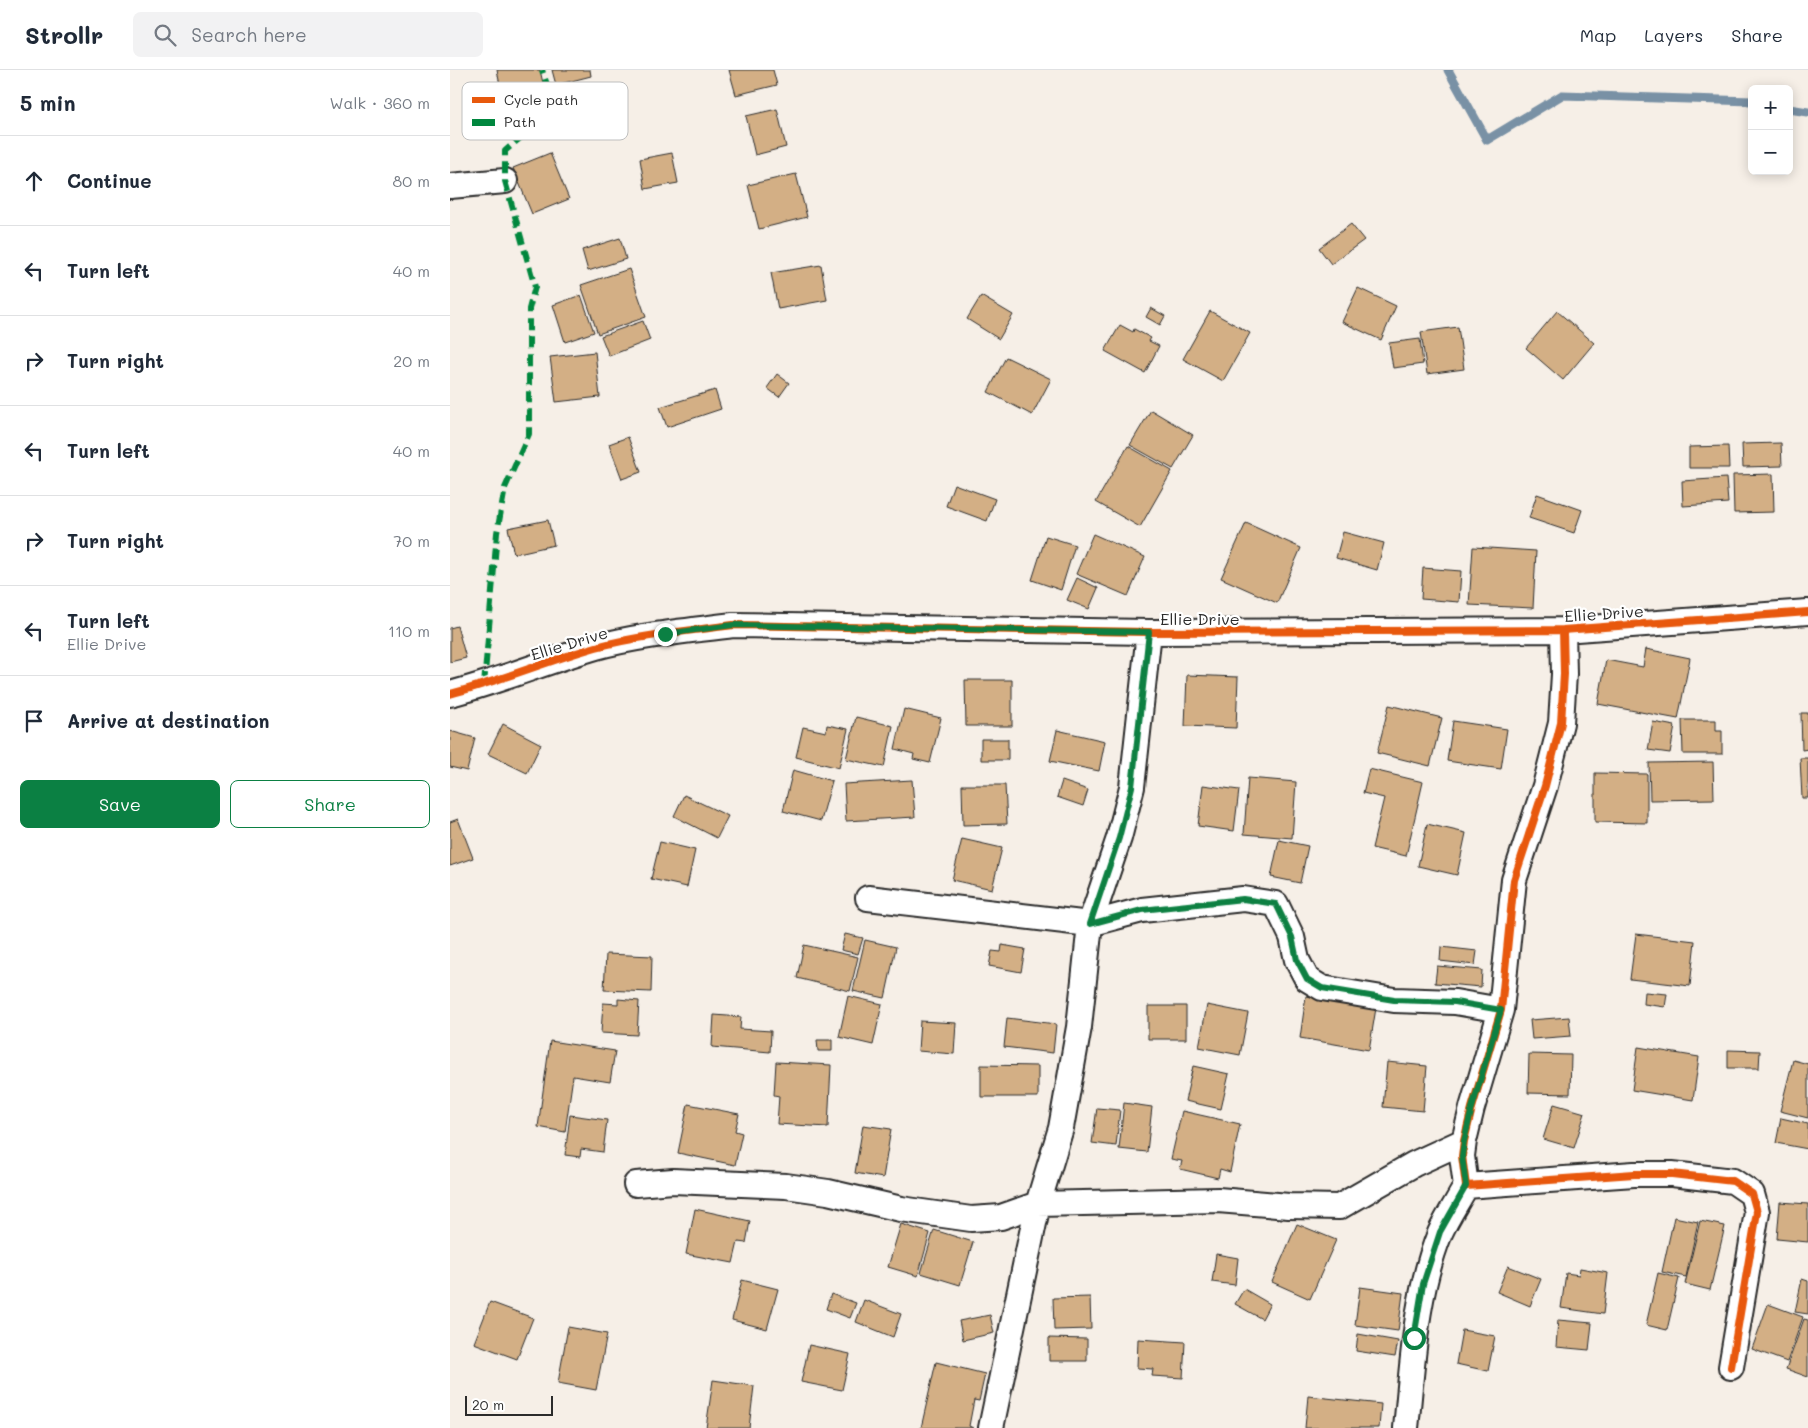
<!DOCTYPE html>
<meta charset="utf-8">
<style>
body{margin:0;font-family:Mali,sans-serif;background:#f2f2f3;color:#1f2937}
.controls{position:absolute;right:15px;top:15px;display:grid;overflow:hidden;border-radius:8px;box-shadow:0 2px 12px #0003}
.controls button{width:45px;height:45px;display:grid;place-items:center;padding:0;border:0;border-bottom:1px solid #e0e1e3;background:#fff;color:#1f2937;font:25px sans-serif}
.scale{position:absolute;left:15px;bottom:12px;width:88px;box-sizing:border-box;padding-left:5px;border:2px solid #2b2b2b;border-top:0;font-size:14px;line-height:18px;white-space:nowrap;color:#2b2b2b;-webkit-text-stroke:4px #fff;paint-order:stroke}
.stop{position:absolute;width:15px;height:15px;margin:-11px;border:4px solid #0b8043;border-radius:50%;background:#fff}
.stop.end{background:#0b8043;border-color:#fff;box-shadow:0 1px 5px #0008}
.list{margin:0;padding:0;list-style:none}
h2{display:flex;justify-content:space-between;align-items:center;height:65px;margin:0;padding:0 20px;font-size:21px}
h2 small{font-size:16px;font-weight:400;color:#747a83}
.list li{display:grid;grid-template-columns:32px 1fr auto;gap:15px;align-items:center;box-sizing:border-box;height:90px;padding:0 20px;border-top:1px solid #e0e1e3}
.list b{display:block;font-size:19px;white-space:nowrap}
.list p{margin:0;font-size:16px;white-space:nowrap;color:#747a83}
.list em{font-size:16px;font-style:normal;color:#747a83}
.actions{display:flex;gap:10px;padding:15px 20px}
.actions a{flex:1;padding:11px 0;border:1px solid #0b8043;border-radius:8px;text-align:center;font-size:18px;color:#0b8043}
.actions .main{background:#0b8043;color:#fff}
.icon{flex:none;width:28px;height:28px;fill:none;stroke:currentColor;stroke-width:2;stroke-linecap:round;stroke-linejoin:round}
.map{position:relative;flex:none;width:1358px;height:1358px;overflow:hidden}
header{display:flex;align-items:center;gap:30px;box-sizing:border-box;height:70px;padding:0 25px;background:#fff;border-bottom:1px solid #e0e1e3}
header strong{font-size:24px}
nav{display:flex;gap:28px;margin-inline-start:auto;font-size:18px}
.search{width:350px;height:45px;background:#f2f2f3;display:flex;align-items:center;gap:12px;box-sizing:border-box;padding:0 18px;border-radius:8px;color:#747a83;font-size:19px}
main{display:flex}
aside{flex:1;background:#fff}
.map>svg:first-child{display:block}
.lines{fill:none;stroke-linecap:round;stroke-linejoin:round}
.stream{stroke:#7991a5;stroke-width:9}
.building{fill:#d3af85;stroke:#2b2b2b}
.minor-casing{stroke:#2b2b2b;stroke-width:28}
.minor{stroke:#fff;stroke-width:24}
.quiet{stroke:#00873e;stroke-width:6;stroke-dasharray:12 6;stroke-linecap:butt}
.cycleway-casing{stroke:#fff;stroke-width:11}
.cycleway{stroke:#e8590c;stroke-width:8}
.route{stroke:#0b8043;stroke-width:6}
.labels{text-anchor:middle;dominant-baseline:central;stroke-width:4.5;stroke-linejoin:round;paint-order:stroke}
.street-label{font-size:16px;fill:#2b2b2b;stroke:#fff}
.key{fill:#fff;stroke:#bfbfbf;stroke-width:1}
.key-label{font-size:14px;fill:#2b2b2b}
</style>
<header>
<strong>Strollr</strong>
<div class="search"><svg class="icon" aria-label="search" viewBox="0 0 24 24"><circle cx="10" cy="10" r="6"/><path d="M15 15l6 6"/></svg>Search here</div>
<nav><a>Map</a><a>Layers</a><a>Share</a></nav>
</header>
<main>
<aside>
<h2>5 min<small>Walk · 360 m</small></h2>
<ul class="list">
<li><svg class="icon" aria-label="ahead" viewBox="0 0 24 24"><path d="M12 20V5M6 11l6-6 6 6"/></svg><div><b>Continue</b></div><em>80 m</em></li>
<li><svg class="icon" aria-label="left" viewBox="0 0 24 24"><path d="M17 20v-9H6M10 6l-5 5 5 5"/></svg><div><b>Turn left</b></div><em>40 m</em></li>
<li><svg class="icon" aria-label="right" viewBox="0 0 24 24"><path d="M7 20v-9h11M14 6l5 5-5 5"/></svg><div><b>Turn right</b></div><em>20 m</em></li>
<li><svg class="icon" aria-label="left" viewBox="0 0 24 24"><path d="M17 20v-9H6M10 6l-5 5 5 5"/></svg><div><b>Turn left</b></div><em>40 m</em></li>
<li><svg class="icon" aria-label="right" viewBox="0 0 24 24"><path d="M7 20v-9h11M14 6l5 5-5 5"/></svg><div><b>Turn right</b></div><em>70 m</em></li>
<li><svg class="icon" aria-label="left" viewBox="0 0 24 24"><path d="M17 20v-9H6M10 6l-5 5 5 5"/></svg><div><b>Turn left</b><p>Ellie Drive</p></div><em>110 m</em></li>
<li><svg class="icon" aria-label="arrive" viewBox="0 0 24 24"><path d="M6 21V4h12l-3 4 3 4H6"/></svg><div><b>Arrive at destination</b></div></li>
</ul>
<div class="actions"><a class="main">Save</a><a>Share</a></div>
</aside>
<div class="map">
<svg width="1358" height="1358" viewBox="0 0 1358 1358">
<rect width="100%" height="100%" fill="#f6efe7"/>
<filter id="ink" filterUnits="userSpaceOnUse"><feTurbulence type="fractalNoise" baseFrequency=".02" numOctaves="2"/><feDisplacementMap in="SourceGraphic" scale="10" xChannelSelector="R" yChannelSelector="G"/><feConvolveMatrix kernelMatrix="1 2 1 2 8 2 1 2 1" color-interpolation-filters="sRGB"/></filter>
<g filter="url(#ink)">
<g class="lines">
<path class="stream" d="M998 0 1037 70 1112 25 1302 31
M1339 39 1358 42"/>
</g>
<path class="building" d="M47 0H90L95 22 53 31Z
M102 0H140L141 6 106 15Z
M279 0H323L327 15 286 25Z
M327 39 336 77 305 85 296 46Z
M100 83 119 129 82 144 63 98Z
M222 83 228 113 195 119 190 89Z
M346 104 357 147 309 159 298 115Z
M901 154 914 170 881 194 869 178Z
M170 168 176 189 138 201 132 180Z
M371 195 377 230 328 239 321 203Z
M179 199 196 247 148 264 131 215Z
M908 218 946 236 931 270 892 252Z
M131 225 144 262 115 272 103 235Z
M531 226 563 245 549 269 517 249Z
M701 238 715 246 710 255 696 247Z
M760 241 800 263 773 311 733 289Z
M1107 241 1144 273 1113 310 1076 278Z
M193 251 200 270 159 286 151 266Z
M670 255 683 262 684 259 701 268 699 271 709 276 695 303 655 281Z
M1008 257 1014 299 977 304 971 262Z
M970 269 973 294 943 298 939 273Z
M145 282 150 327 106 332 100 287Z
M556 287 601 309 582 345 538 322Z
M327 304 339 313 329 327 317 318Z
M265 320 271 339 217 357 210 337Z
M701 340 743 365 723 399 680 375Z
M178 367 191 402 172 409 159 374Z
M1331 373 1332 396 1293 397 1292 374Z
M678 376 722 401 690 457 646 432Z
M1278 376 1279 398H1239V377Z
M1323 404 1324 442 1284 443 1283 405Z
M1276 408 1278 433 1233 436 1232 411Z
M504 414 545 429 537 451 496 436Z
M1087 424 1132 440 1124 463 1079 448Z
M98 450 104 475 64 484 58 458Z
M796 453 851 478 827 533 771 508Z
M893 462 934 473 927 500 886 488Z
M643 464 695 487 678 526 626 504Z
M596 466 625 475 611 520 582 510Z
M1023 477 1086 481 1083 538 1019 535Z
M973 498 1011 501 1009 532 971 529Z
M627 508 648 518 639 539 617 530Z
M7 556 16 588 0 592V558Z
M1196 579 1240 588 1228 649 1148 634 1156 590 1193 597Z
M737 605 788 607 786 658 735 656Z
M515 610H562V656H516Z
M939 635 992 648 980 696 927 683Z
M454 639 491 648 480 693 463 689 464 684 445 679Z
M1351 643H1358V679L1352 680Z
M406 647 443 656 434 697 396 689Z
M1232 650H1266V661H1272V684H1233Z
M1003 651 1057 659 1051 699 997 691Z
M1203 652 1225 656 1220 683 1198 680Z
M53 654 91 674 77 703 38 684Z
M377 655 398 659 389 698 346 687 353 657 376 662Z
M607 660 655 671 649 701 600 691Z
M0 661 25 668 17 701 0 697Z
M531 669H558V690H531Z
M1350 688H1358V728H1352Z
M1263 692 1264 729 1200 730 1199 693Z
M919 699 973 712 956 786 922 778 934 728 913 723Z
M343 700 382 711 371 751 333 741Z
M1145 703 1197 704V753L1145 752Z
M798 708 846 712 842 768 794 764Z
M462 710 465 747 396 751 394 714Z
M612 711 638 720 633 736 607 727Z
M512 715H555L557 754 513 755Z
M753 715 789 720 784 761 748 756Z
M234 725 278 746 267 768 224 746Z
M8 749 23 788 0 796V752Z
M977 754 1016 763 1007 805 968 796Z
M512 769 552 778 542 819 502 810Z
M829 770 858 776 850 813 821 807Z
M210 772 245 780 237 817 201 809Z
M395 864 413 868 408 884 391 880Z
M1186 864 1245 871 1240 916 1180 909Z
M415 870 446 877 435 928 403 921Z
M354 875 408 887 400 921 347 908Z
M552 875 575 879 571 902 539 896 542 881 551 882Z
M991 877 1027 881 1025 895 990 891Z
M156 884 202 886 201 922 154 920Z
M987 896 1032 900 1031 917 985 913Z
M1195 922 1217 924 1215 937 1194 934Z
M398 926 432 934 423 975 389 967Z
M856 926 926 938 919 980 850 968Z
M168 929 189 931 187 965 151 963 153 933 168 934Z
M757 935 798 943 790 985 749 977Z
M698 936H736V969H698Z
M264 945 291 947 290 959 321 961 320 982 262 977Z
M1119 947 1121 966 1082 969 1080 950Z
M557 948 606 954 603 983 554 977Z
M470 951 506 953 504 984 468 981Z
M367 970H382V981H368Z
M100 971 165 981 160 1012 123 1006 115 1062 88 1057Z
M1188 977 1249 987 1243 1030 1182 1020Z
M1278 980 1310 981 1309 998H1278Z
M1079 984 1121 985 1120 1024 1078 1023Z
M1343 990 1358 994V1048L1330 1041Z
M326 992 381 995 378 1057 327 1054 329 1026 324 1025Z
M937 992 977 996 973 1041 933 1037Z
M531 995 588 996V1027H531Z
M743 996 779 1004 771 1039 735 1031Z
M674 1033 702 1037 697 1082 669 1079Z
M238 1034 289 1044 285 1061 292 1063 285 1095 228 1083Z
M1104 1034 1135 1043 1124 1078 1093 1069Z
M647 1038 670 1040 666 1076 642 1073Z
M732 1041 790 1054 780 1102 770 1099 768 1108 730 1099 732 1091 721 1089Z
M120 1045 157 1050 153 1082 131 1079 130 1087 115 1085Z
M1331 1048 1358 1054V1079L1326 1073Z
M413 1055 441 1059 433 1108 405 1103Z
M1330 1132 1358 1134V1172L1327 1169Z
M245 1139 300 1151 296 1173 288 1172 283 1193 236 1184Z
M1224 1147 1248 1152 1236 1207 1212 1202Z
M1250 1151 1275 1156 1260 1220 1235 1214Z
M451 1154 480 1163 468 1206 438 1197Z
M847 1154 886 1170 860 1229 822 1212Z
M484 1160 523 1172 510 1215 471 1203Z
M766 1184 788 1188 785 1215 762 1212Z
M1058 1196 1091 1209 1080 1236 1047 1222Z
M1130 1198 1158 1203 1153 1244 1111 1238 1116 1203 1129 1205Z
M1208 1203 1229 1208 1217 1260 1196 1255Z
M1352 1209 1358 1211V1244L1345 1242Z
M292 1210 328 1219 317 1259 282 1250Z
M910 1217 953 1223 948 1261 905 1255Z
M794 1219 820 1234 812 1249 785 1234Z
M381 1224 406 1233 400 1248 376 1239Z
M640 1227 641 1259 604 1260 603 1228Z
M414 1230 451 1244 443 1267 406 1252Z
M40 1232 83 1248 67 1289 24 1273Z
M1318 1234 1353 1247 1337 1292 1302 1279Z
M540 1245 544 1263 513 1270 509 1251Z
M1354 1249 1358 1250V1307L1336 1299Z
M1108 1250 1142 1253 1139 1280 1106 1277Z
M118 1257 157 1264 146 1320 108 1313Z
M1012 1260 1045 1266 1038 1301 1006 1294Z
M908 1264 948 1271 945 1287 906 1281Z
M599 1268 637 1269V1291H599Z
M688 1269 735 1272 733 1308 702 1306 703 1299 687 1298Z
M359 1275 400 1284 392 1320 351 1312Z
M486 1292 535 1304 529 1331 524 1330 519 1356 523 1358H471Z
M263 1310 304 1316 299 1358H256Z
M858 1326 931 1334 929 1358H855Z"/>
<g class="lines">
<defs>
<path id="minor" d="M0 116 55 111
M1113 560 1114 604 1111 653 1095 716 1064 810 1051 940 1022 1038 1014 1071 1012 1086 1016 1116 1184 1104H1222L1283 1111 1302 1124 1307 1142 1281 1297
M0 624C50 611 97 591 146 577 191 565 238 561 283 555L699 562 1113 560 1358 542
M418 828 640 854 692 840 793 829 826 834 842 867 847 890 857 909 872 918 944 930 1005 932 1051 940
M186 1114 223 1111 336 1116 378 1122 451 1139 521 1149 551 1147 588 1134 768 1130 839 1136 889 1137 964 1094 1014 1071
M541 1358 588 1134 611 1058 629 957 640 854 669 768 682 717 699 562
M956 1358C963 1292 965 1225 990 1163 997 1147 1008 1131 1016 1116"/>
</defs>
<use href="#minor" class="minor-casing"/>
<use href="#minor" class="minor"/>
<path class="quiet" d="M34 615 47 463 55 418 79 364V239L85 217 55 111V81L105 38 92 0"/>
<defs>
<path id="cycleway" d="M1113 560 1114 604 1111 653 1095 716 1064 810 1051 940 1022 1038 1014 1071 1012 1086 1016 1116 1184 1104H1222L1283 1111 1302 1124 1307 1142 1281 1297
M0 624C50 611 97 591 146 577 191 565 238 561 283 555L699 562 1113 560 1358 542"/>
</defs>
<use href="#cycleway" class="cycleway-casing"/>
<use href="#cycleway" class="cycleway"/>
</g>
</g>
<g class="lines" filter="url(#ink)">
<path class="route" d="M215 564 283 555 699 562 682 717 669 768 640 854 692 840 793 829 826 834 842 867 847 890 857 909 872 918 944 930 1005 932 1051 940 1022 1038 1014 1071 1012 1086 1016 1116 990 1162 973 1214 964 1268"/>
</g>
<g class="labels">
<g class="street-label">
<text transform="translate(1154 543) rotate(-4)">Ellie Drive</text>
<text x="750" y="548">Ellie Drive</text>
<text transform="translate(119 573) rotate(-17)">Ellie Drive</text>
</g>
</g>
<rect x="12" y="12" width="166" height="58" rx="8" class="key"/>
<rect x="22" y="27" width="23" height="6" fill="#e8590c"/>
<rect x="22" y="49" width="23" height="7" fill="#00873e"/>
<g class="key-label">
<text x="54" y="35">Cycle path</text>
<text x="54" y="57">Path</text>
</g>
</svg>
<div class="controls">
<button>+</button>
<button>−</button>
</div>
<div class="scale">20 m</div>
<div class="stop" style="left:964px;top:1268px"></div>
<div class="stop end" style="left:215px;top:564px"></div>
</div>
</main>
